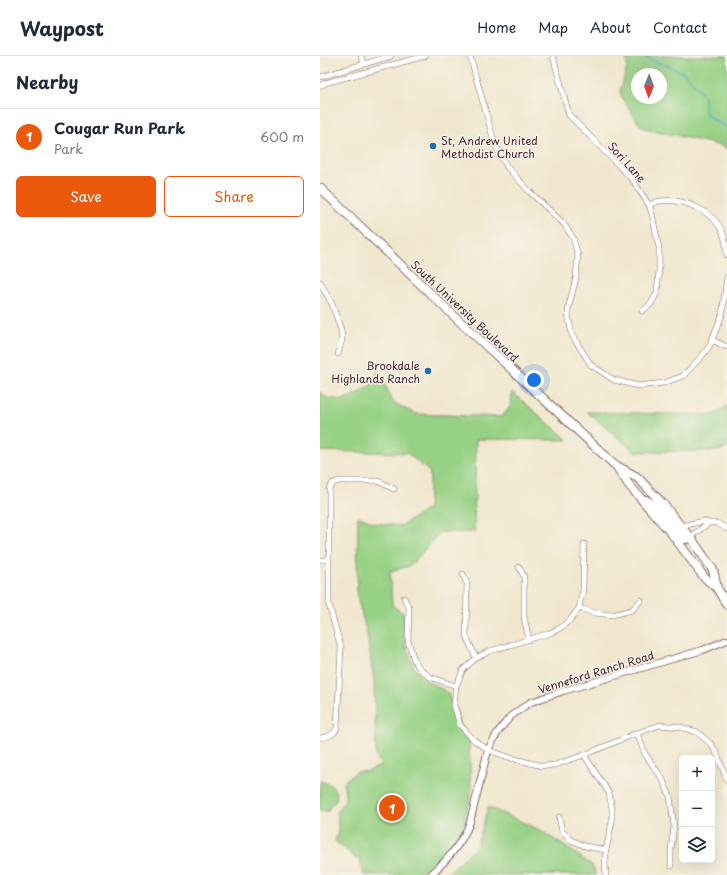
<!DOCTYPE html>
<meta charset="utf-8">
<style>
body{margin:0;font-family:"Playpen Sans",sans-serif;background:#f2f2f3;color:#1f2937}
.controls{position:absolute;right:12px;bottom:12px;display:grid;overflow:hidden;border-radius:6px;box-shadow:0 4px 16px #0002}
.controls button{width:36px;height:36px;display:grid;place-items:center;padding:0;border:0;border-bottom:1px solid #e0e1e3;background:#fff;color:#1f2937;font:20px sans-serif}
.compass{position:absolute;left:311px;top:12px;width:36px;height:36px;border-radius:50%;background:#fff;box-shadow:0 4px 16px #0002;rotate:181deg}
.you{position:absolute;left:214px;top:324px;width:14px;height:14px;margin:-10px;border:3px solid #fff;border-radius:50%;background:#1a73e8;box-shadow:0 0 0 6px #1a73e833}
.badge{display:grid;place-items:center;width:26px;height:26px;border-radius:50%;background:#ea580c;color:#fff;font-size:13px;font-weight:700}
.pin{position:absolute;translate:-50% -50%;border:2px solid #fff;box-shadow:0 1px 4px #0006}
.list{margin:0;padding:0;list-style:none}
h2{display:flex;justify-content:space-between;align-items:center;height:52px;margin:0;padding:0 16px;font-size:17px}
h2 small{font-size:13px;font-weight:400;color:#747a83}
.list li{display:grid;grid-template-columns:26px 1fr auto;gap:12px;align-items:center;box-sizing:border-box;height:56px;padding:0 16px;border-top:1px solid #e0e1e3}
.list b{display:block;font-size:15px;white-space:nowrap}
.list p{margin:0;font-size:13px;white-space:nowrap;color:#747a83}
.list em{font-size:13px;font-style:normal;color:#747a83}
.actions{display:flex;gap:8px;padding:12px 16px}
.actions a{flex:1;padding:9px 0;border:1px solid #ea580c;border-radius:6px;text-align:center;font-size:14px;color:#ea580c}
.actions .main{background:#ea580c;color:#fff}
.icon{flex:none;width:22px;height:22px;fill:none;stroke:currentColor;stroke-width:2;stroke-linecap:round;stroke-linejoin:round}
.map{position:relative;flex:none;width:407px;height:819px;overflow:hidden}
header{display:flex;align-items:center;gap:24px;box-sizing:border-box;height:56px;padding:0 20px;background:#fff;border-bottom:1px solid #e0e1e3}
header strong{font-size:19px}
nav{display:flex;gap:22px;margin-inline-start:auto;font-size:14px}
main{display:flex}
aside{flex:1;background:#fff}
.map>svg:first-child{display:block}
.green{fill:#97d185;stroke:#707858;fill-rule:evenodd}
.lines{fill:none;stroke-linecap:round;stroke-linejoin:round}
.stream{stroke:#44aac4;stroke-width:1.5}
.minor-casing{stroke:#846564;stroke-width:6}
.tertiary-casing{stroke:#846564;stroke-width:8}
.primary-casing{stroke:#846564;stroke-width:10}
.minor{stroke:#fff;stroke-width:5}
.tertiary{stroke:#fff;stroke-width:6}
.primary{stroke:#fff;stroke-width:8}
.poi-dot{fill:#1f6fb2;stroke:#f7f3e8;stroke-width:1.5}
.labels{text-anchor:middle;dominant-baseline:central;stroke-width:3;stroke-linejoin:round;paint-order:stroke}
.poi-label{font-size:11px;fill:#4a1f2b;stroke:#f7f3e8;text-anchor:start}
.street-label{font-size:11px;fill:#4a1f2b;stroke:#f7f3e8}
</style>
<header>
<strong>Waypost</strong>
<nav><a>Home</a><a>Map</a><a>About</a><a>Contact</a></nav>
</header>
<main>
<aside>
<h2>Nearby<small></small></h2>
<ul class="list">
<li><span class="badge">1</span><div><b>Cougar Run Park</b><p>Park</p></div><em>600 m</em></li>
</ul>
<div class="actions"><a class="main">Save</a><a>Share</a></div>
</aside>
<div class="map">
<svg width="407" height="819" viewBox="0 0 407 819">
<rect width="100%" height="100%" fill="#f7f3e8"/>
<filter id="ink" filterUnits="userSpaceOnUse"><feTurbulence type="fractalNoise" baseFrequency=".025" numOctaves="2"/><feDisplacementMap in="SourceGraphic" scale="8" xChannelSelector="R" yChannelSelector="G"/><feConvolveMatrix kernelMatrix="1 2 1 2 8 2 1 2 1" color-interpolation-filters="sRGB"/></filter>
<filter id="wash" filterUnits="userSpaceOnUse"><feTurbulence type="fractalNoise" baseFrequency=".012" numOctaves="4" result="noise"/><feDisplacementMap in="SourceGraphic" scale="16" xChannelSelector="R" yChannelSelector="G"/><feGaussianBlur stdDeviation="0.9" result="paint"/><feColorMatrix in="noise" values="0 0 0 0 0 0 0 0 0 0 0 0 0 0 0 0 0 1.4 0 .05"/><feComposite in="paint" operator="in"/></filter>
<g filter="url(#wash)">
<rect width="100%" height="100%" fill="#f1e7ce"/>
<path class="green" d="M307 0H407V93L403 90 324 72 320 69 301 40 300 35 307 12ZM317 18H341V42H317Z
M58 315 73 346 95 358 182 361 191 349 192 336 248 384 156 383 154 476H120L90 510 70 515 72 549 84 558 85 587 94 612 108 626 126 635 134 649 140 669 149 685 151 736 143 770 123 799 96 819H44L40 801 35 803 28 795 15 785 18 775V768L17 756 25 744V734L23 729 27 723 36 716 49 715 62 709 56 701 54 625 47 578 37 540 38 460 54 467 81 470 108 453 110 416 87 397 0 395V336L7 342 23 344 37 338 52 328Z
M407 350V392L396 395 315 396 267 356 393 359Z
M0 725C15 727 24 742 9 751V755H0Z
M168 751 222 775 272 809 276 819H126L157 790Z"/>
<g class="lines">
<path class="stream" d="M323 0 331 4 348 10 364 17 384 39V51L387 60 407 72"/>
</g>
</g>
<g filter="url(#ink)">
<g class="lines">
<defs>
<path id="minor" d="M41 0 44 7
M150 0 175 89 187 111 210 136 244 168 253 182 258 200 256 222 248 253 249 264 252 279 271 309 294 324 318 330 344 327 363 320 382 300 389 291 402 259 407 221
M233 0 249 59 312 123 329 149 332 158 339 192V214L337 237 331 248 322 255
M0 21 71 0
M0 30 5 27 105 0
M329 149C333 147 337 145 341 145 363 142 394 155 403 177 406 184 406 192 407 199
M0 226 12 248 21 274 22 284 18 298
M392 284 407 291
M361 470 384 465 389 467H397L407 473
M370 481 389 467
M264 488 263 533 259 552 250 564 240 572 230 577 170 595 156 602 143 614 136 630 134 649 140 669 154 684 168 694 191 702 222 710 235 709 264 699 317 677 340 669 360 671 377 676 391 688 397 698 407 724
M0 504H9
M199 511 204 521V561L209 584
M143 518 147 528 146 580 156 602
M84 542 89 552 88 585 94 604 100 613 110 621 136 630
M259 552 275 557 292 559 312 554 321 544
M317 677 325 698 342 722 350 740 354 770 351 794V810
M0 682C7 682 15 678 17 672L21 592 9 549V433L13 427 19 425H58L74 433
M264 699 289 737 292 753V766L286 794 285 807 286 819
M239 761 242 775 251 784 265 790 286 794"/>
<path id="tertiary" d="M110 819C128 804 142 787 150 766L168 694 178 676 185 667 191 660 202 652 211 646 243 635 383 594 407 584"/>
<path id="primary" d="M0 132 134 260 295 409 317 421 343 448 359 468 373 485 393 514 397 532
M297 411 309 429 352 478 384 521 397 532 407 549
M326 444 337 451 362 482 366 483 370 481"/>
</defs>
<use href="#minor" class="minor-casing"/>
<use href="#tertiary" class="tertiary-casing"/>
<use href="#primary" class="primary-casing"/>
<use href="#minor" class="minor"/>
<use href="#tertiary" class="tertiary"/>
<use href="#primary" class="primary"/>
</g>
</g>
<g class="poi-dot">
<circle cx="113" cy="90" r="4"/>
<circle cx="108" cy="315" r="4"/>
</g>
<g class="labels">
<g class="poi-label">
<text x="121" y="84">St, Andrew United<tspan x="121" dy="13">Methodist Church</tspan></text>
<text x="100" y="309" text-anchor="end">Brookdale<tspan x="100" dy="13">Highlands Ranch</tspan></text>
</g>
<g class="street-label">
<text transform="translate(307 106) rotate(48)">Sori Lane</text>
<text transform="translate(145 255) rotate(43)">South University Boulevard</text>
<text transform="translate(276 616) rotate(-17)">Venneford Ranch Road</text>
</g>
</g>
</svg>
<div class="controls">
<button>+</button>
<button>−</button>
<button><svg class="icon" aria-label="layers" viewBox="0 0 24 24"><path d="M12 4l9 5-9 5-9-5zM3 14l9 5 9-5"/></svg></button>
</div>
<svg class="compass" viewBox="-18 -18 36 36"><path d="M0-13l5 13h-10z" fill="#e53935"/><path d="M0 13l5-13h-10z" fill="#747a83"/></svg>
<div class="you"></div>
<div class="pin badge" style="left:72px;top:752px">1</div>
</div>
</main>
